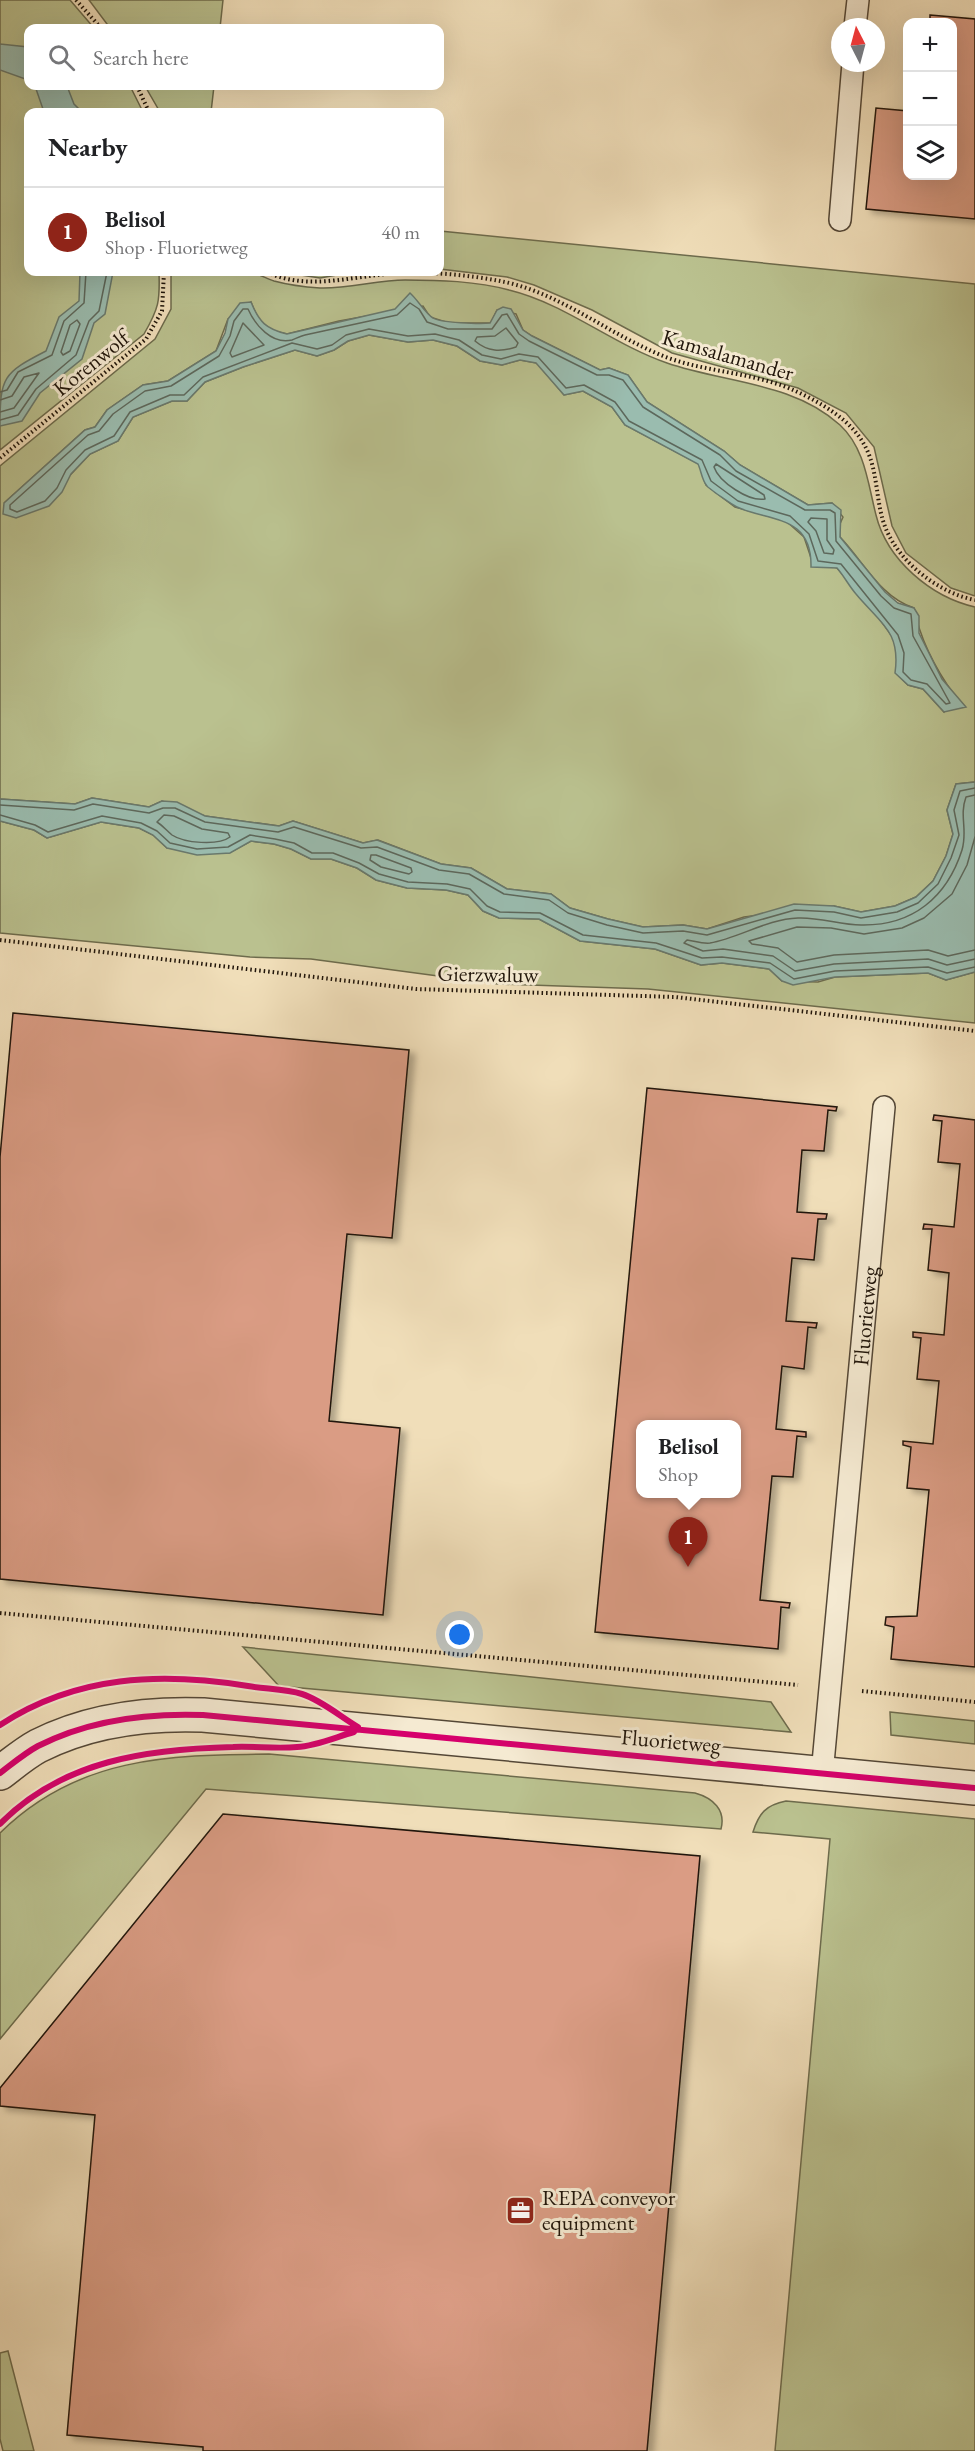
<!DOCTYPE html>
<meta charset="utf-8">
<style>
body{margin:0;font-family:"EB Garamond",serif;background:#f2f2f2;color:#202124}
.controls{position:absolute;right:18px;top:18px;display:grid;overflow:hidden;border-radius:12px;box-shadow:0 6px 24px #0002}
.controls button{width:54px;height:54px;display:grid;place-items:center;padding:0;border:0;border-bottom:2px solid #e0e0e0;background:#fff;color:#202124;font:30px sans-serif}
.compass{position:absolute;left:831px;top:18px;width:54px;height:54px;border-radius:50%;background:#fff;box-shadow:0 6px 24px #0002;rotate:354deg}
.you{position:absolute;left:460px;top:1635px;width:21px;height:21px;margin:-15px;border:4px solid #fff;border-radius:50%;background:#1a73e8;box-shadow:0 0 0 9px #1a73e833}
.badge{display:grid;place-items:center;width:39px;height:39px;border-radius:50%;background:#8f2418;color:#fff;font-size:20px;font-weight:700}
.pin{position:absolute;translate:-50% -50px;filter:drop-shadow(0 2px 3px #0008)}
.pin::after{content:'';position:absolute;top:32px;width:21px;height:18px;background:inherit;clip-path:polygon(0 0,100% 0,50% 100%)}
.popup{position:absolute;left:636px;top:1420px;width:105px;height:78px;box-sizing:border-box;display:grid;place-content:center;border-radius:12px;background:#fff;filter:drop-shadow(0 2px 4px #0005);font-size:20px;white-space:nowrap;color:#757577}
.popup b{font-size:22px;color:#202124}
.popup::after{content:'';position:absolute;left:50%;top:100%;margin-left:-12px;border:12px solid transparent;border-top-color:#fff}
.list{margin:0;padding:0;list-style:none}
h2{display:flex;justify-content:space-between;align-items:center;height:78px;margin:0;padding:0 24px;font-size:26px}
h2 small{font-size:20px;font-weight:400;color:#757577}
.list li{display:grid;grid-template-columns:39px 1fr auto;gap:18px;align-items:center;box-sizing:border-box;height:90px;padding:0 24px;border-top:2px solid #e0e0e0}
.list b{display:block;font-size:22px;white-space:nowrap}
.list p{margin:0;font-size:20px;white-space:nowrap;color:#757577}
.list em{font-size:20px;font-style:normal;color:#757577}
.icon{flex:none;width:33px;height:33px;fill:none;stroke:currentColor;stroke-width:2;stroke-linecap:round;stroke-linejoin:round}
.map{position:relative;flex:none;width:975px;height:2451px;overflow:hidden}
.search{position:absolute;background:#fff;box-shadow:0 6px 24px #0002;left:24px;top:24px;width:420px;height:66px;display:flex;align-items:center;gap:15px;box-sizing:border-box;padding:0 21px;border-radius:12px;color:#757577;font-size:22px}
.panel{position:absolute;background:#fff;box-shadow:0 6px 24px #0002;left:24px;top:108px;width:420px;height:168px;border-radius:12px}
.map>svg:first-child{display:block}
.green{fill:#bac18f;stroke:#6d6b4c;stroke-width:1.5;fill-rule:evenodd}
.water{fill:#9abcaf;stroke:#69796d;stroke-width:1.5}
.lines{fill:none;stroke-linecap:round;stroke-linejoin:round}
.shore{stroke:#5d685c;stroke-width:1.5}
.building{fill:#da9c84;stroke:#20150a;stroke-width:1.5;fill-rule:evenodd;filter:url(#shadow)}
.lane-casing{stroke:#544736;stroke-width:24}
.street-casing{stroke:#544736;stroke-width:36}
.path{stroke:#20150a;stroke-width:4;stroke-dasharray:1.5 3;stroke-linecap:butt}
.lane{stroke:#f5ead2;stroke-width:21}
.street{stroke:#f5ead2;stroke-width:33}
.cycleway-casing{stroke:#f5ead2;stroke-width:10}
.cycleway{stroke:#d6006c;stroke-width:6}
.labels{text-anchor:middle;dominant-baseline:central;stroke-width:6;stroke-linejoin:round;paint-order:stroke}
.street-label{font-size:22px;fill:#20150a;stroke:#f5ead2}
.poi-label{font-size:22px;fill:#20150a;stroke:#f5ead2;text-anchor:start}
</style>
<div class="map">
<svg width="975" height="2451" viewBox="0 0 975 2451">
<defs>
<filter id="shadow"><feDropShadow dx="6" dy="4" stdDeviation="3" flood-color="#0004"/></filter>
</defs>
<rect width="100%" height="100%" fill="#f0deb9"/>
<filter id="stains"><feTurbulence type="fractalNoise" baseFrequency=".00333" numOctaves="4"/><feColorMatrix values="0 0 0 0 .2 0 0 0 0 .09 0 0 0 0 .02 0 0 0 .5 -.17"/></filter>
<radialGradient id="worn" r=".72"><stop offset=".6" stop-color="#630" stop-opacity="0"/><stop offset="1" stop-color="#630" stop-opacity=".3"/></radialGradient>
<path class="green" d="M0 0H70L94 28H28V86H130L143 112H28V272H159C160 301 159 308 144 334L0 450Z
M89 0H223L220 28H110Z
M145 86H214L211 112H160Z
M440 231 975 284V596L951 588 906 553 892 526 874 447 846 413 798 388 672 353 592 310 534 285 507 277 440 269Z
M171 272C196 272 222 269 247 272 256 272 265 278 274 281 289 285 305 287 320 288 348 289 377 280 405 280 439 280 476 281 509 290 566 304 612 344 667 363 725 383 793 382 840 425 865 448 868 484 876 515 887 560 931 597 975 607V782L956 784 947 810 953 834 946 856 933 881 916 897 895 906 861 912 834 906 744 917 707 929 683 925 643 927 608 919 570 908 551 894 507 889 471 868 441 864 378 840 363 843 293 821 279 826 205 816 162 801 149 807 92 798 75 804 0 799V466L155 339 171 309ZM251 302 259 321 270 330 287 334 339 321 423 306 430 317 449 323H491L497 310 516 314 523 330 532 336 600 370 609 368 628 375 647 402 724 451 740 465 808 505 832 503 843 517 839 526 840 537C864 562 880 597 914 608 920 639 936 670 955 696L944 712 923 689 908 685 896 673 898 654 894 639 876 614 837 568 811 558 804 537 786 521 735 507 706 485 699 464 625 425 612 407 583 391 564 395 537 363 520 360 502 365 480 361 457 346 433 340 408 342 369 335 348 341 334 350 317 356 295 350 243 367 205 382 187 401H172L133 417 118 441 90 454 71 474 4 503 85 430 95 427 107 410 143 385 168 381 216 351 228 319Z
M281 272H354L320 278Z
M0 821 34 830 47 838 101 822 139 828 153 835 167 848 229 853 251 841 274 844 291 849 311 859H331L357 868 376 880 407 888 446 890 468 895 483 911 499 918 539 919 580 941 655 949 701 965 722 963 769 969 782 981 818 982 835 977 928 973 946 980 975 972V1023L648 989 498 984 311 959 250 957 0 933Z
M243 1647 771 1702 791 1732 279 1686Z
M890 1712 975 1721V1744L891 1735Z
M269 1754 695 1793C713 1798 726 1810 721 1829L206 1789 0 2039V1833C77 1757 167 1755 269 1754Z
M786 1801 975 1819V2451H775L830 1839 753 1832C759 1813 766 1805 786 1801Z
M8 2351 34 2451H3L0 2439V2353Z"/>
<path class="water" d="M0 44 28 47V80L0 70Z
M35 86H67L74 104 82 112H44Z
M80 272H113L105 314 94 323 82 359 40 393 22 421 0 426C0 377 3 373 46 351L59 317 79 301Z
M410 293C417 299 426 314 433 318 440 323 481 324 490 323L497 310 503 307 511 309 523 330 532 336 600 370 609 368 628 375 647 402 724 451 740 465 808 505 832 503 841 510 840 537 885 592 898 603 914 608 919 616V633L942 679 966 707 944 712 923 689 908 685 895 673C901 631 880 623 856 594 849 586 844 576 837 568L811 567C812 514 769 522 737 507 734 506 708 488 707 486 702 481 701 470 698 464L625 425 612 407 583 391 564 395 536 363 520 360 502 365 480 361 457 346 433 340 408 342 369 335 348 341 334 350 317 356 295 350 243 367 205 382 187 401H172L133 417 118 441 90 454 71 474 62 492 49 506 16 518 3 514 4 503 85 430 95 427 107 410 143 385 168 381 216 351 225 333 228 319 240 303 251 302C259 322 266 329 287 334L395 309Z
M975 782V972L946 980 928 973 835 977 793 985 782 981 769 969 722 963 701 965 655 949 580 941 539 919 499 918 483 911 468 895 446 890 407 888 376 880 357 868 331 859H311L291 849 274 844 251 841 230 853 197 855 167 848 153 835 139 828 101 822 47 838 34 830 0 821V799L75 804 92 798 149 807 162 801 177 802 205 816 279 826 293 821 363 843 377 840 441 864 471 868 507 889 551 894 570 908 608 919 643 927 683 925 707 929 794 904 834 906 861 912 895 906 916 897 933 881 946 856 953 834 947 810 956 784Z"/>
<g class="lines">
<path class="shore" d="M410 303 419 309 427 322 448 329H492L502 315 507 314 519 334 529 341 597 375H609L623 380 643 407 720 455 736 471 805 510H830L835 513 836 541 881 596 894 608 911 614 913 636 950 703 946 704 927 684 911 680 903 672 904 653 898 635 841 564 818 561 809 534 790 516 738 501 711 481 702 460 629 421 615 402 584 385 566 388 538 357 519 354 501 359 482 355 459 340 435 334 408 336 369 329 346 335 332 345 317 349 292 343 203 377 184 395H170L130 412 114 436 85 450 66 470 57 488 45 501 17 512 10 509V505L88 435 99 431 113 414 145 391 171 386 219 356 230 336 234 321 243 309H248C255 325 272 345 292 340 295 339 300 336 305 335L397 315Z
M77 320 80 324 70 351 63 355 61 352 70 325Z
M243 323 264 345 232 357 230 353Z
M506 328 518 343 516 347C501 352 488 352 475 341L477 337 495 336Z
M0 392 7 390 18 372 52 355 64 321 84 303 86 272
M0 400 12 396 24 377 39 373 14 408 0 412
M0 420 18 415 36 389 76 355 89 321 99 311 107 272
M716 464 764 495 765 499C749 502 719 482 714 467Z
M811 518 827 519V540L834 550 833 554 824 553 816 531 808 522Z
M975 795 966 797C959 816 968 830 962 850 947 897 913 926 861 925 840 925 820 917 798 918 767 919 739 938 710 943 703 944 694 941 687 940L684 943 703 951 723 949 773 956 795 971 834 964 928 959 947 965 975 959
M0 805 74 810 93 804 149 813 163 808H175L205 822 278 832 294 827 361 848 377 847 439 870 469 874 504 894 549 900 568 913 607 925 643 933 683 931 707 935 795 910 834 912 861 918 897 912 918 903 938 884 951 858 959 835 954 810 960 791 975 788
M0 815 35 825 48 832 102 816 141 823 157 831 170 843 197 849 228 847 250 835 275 839 294 843 312 853H333L359 863 379 874 408 882 447 884 470 889 487 906 500 912 540 913 583 935 656 943 702 958 722 957 770 963 794 979 835 971 928 967 947 973 975 967
M164 815 174 816 202 829 228 833 230 837C218 846 184 843 172 835 167 831 162 825 157 822Z
M975 837 967 865 952 894 924 918 902 928 864 934 831 928 797 927 749 941 752 944 778 948 797 962 834 955 928 950 948 956 975 950
M371 855H376L411 868 412 872 409 874 381 867 370 860Z"/>
</g>
<path class="building" d="M930 15 975 19V219L866 209 876 108 908 111V176H952V22H930Z
M13 1013 409 1050 392 1238 347 1234 329 1421 400 1428 383 1615 0 1579V1157Z
M647 1088 837 1107 836 1111 828 1110 824 1151 802 1150 797 1212 827 1214 826 1219H818L814 1260 792 1258 786 1321 817 1323 816 1328 808 1327 804 1369 782 1366 776 1429 806 1432V1437L797 1436 793 1477 772 1476 760 1600 790 1603 789 1608 781 1607 778 1649 595 1632ZM640 1424H736V1494H640Z
M934 1115 975 1120V1667L891 1659 894 1627 885 1625 886 1617 917 1616 929 1490 907 1488 911 1447 903 1445V1441L933 1444 939 1381 917 1379 921 1338 913 1337V1332L944 1335 949 1273 928 1270 932 1229H923L924 1224 954 1227 960 1164 938 1162 942 1121 933 1120Z
M223 1814 700 1856 647 2451H203V2447L67 2435 95 2115 0 2106V2088Z"/>
<g class="lines">
<defs>
<g id="lane">
<path d="M855 27 858 0"/>
<path d="M840 220 853 63"/>
<path id="s1" d="M822 1774 884 1107"/>
</g>
<path id="street" d="M0 1773C12 1764 25 1753 38 1746 89 1720 147 1713 203 1715L975 1788"/>
</defs>
<use href="#lane" class="lane-casing"/>
<use href="#street" class="street-casing"/>
<path class="path" d="M76 0 101 28
M137 86 149 112
M267 272C302 289 342 279 378 275 418 270 466 274 505 282 560 294 605 331 656 353 698 372 748 371 791 389 818 401 851 419 865 446 879 472 875 503 886 529 900 563 939 593 975 600
M0 458 146 339 162 311 164 272
M0 940 416 989 675 997 975 1031
M0 1613 798 1685
M862 1691 975 1702"/>
<use href="#lane" class="lane"/>
<use href="#street" class="street"/>
<defs>
<path id="cycleway" d="M0 1725C76 1675 161 1672 248 1686 265 1689 285 1689 302 1694 321 1700 341 1717 358 1727
M0 1773C12 1764 25 1753 38 1746 89 1720 147 1713 203 1715L975 1788
M0 1824C63 1760 148 1749 233 1747 254 1746 276 1749 297 1747 316 1746 336 1737 354 1732"/>
</defs>
<use href="#cycleway" class="cycleway-casing"/>
<use href="#cycleway" class="cycleway"/>
</g>
<defs>
<symbol id="office-square" viewBox="-11 -11 22 22"><rect x="-9" y="-9" width="18" height="18" rx="4" fill="#8f2418" stroke="#f5ead2"/><path d="M-6-3h4V-5.5h4V-3h4V5H-6ZM-1-4.5V-3h2v-1.5ZM-6 0V1H6V0Z" fill="#fff"/></symbol>
</defs>
<g fill-rule="evenodd">
<use href="#office-square" x="504" y="2194" width="33" height="33"/>
</g>
<g class="labels">
<g class="street-label">
<text transform="translate(728 355) rotate(16)">Kamsalamander</text>
<text transform="translate(91 363) rotate(-39)">Korenwolf</text>
<text transform="translate(488 974) rotate(1)">Gierzwaluw</text>
<text stroke="none"><textPath href="#s1" startOffset="460">Fluorietweg</textPath></text>
<text transform="translate(671 1741) rotate(5)">Fluorietweg</text>
</g>
<g class="poi-label">
<text x="542" y="2197">REPA conveyor<tspan x="542" dy="25">equipment</tspan></text>
</g>
</g>
<rect width="100%" height="100%" filter="url(#stains)"/>
<rect width="100%" height="100%" fill="url(#worn)"/>
</svg>
<div class="controls">
<button>+</button>
<button>−</button>
<button><svg class="icon" aria-label="layers" viewBox="0 0 24 24"><path d="M12 4l9 5-9 5-9-5zM3 14l9 5 9-5"/></svg></button>
</div>
<svg class="compass" viewBox="-18 -18 36 36"><path d="M0-13l5 13h-10z" fill="#e53935"/><path d="M0 13l5-13h-10z" fill="#757577"/></svg>
<div class="you"></div>
<div class="pin badge" style="left:688px;top:1567px">1</div>
<div class="popup"><b>Belisol</b>Shop</div>
<div class="search"><svg class="icon" aria-label="search" viewBox="0 0 24 24"><circle cx="10" cy="10" r="6"/><path d="M15 15l6 6"/></svg>Search here</div>
<section class="panel">
<h2>Nearby<small></small></h2>
<ul class="list">
<li><span class="badge">1</span><div><b>Belisol</b><p>Shop · Fluorietweg</p></div><em>40 m</em></li>
</ul>
</section>
</div>
